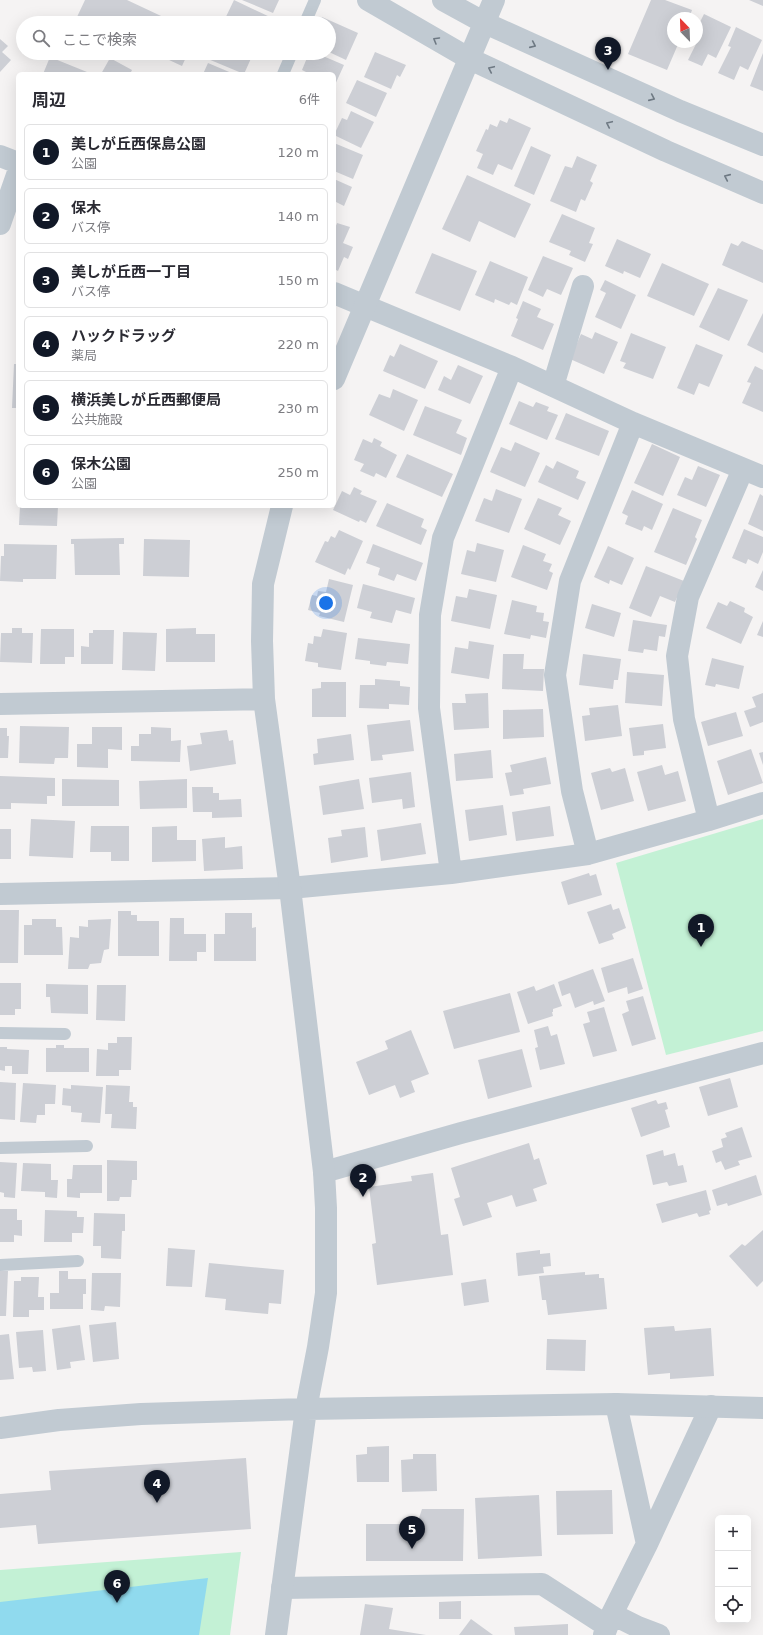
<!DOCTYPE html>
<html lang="ja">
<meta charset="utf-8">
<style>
body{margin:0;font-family:"DejaVu Sans","Noto Sans JP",sans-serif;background:#f7f7f7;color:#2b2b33}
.controls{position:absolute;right:12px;bottom:12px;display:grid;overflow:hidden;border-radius:6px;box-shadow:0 4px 16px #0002}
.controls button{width:36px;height:36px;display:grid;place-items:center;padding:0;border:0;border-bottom:1px solid #e1e1e2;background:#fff;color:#2b2b33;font:20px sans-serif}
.compass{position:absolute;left:667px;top:12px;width:36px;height:36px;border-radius:50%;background:#fff;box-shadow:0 4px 16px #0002;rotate:337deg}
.you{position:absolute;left:326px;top:603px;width:14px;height:14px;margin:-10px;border:3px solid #fff;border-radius:50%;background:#1a73e8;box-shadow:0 0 0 6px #1a73e833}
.badge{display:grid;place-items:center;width:26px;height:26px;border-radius:50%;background:#111827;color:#fff;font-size:13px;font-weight:700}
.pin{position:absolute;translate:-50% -33px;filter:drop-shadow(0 1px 2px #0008)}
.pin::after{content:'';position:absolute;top:21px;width:14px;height:12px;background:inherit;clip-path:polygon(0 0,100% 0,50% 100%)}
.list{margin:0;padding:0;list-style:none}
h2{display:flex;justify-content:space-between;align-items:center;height:52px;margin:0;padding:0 16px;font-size:17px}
h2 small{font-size:13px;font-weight:400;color:#7c7c81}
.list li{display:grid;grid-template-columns:26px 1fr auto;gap:12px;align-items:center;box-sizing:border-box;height:56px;margin:0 8px 8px;padding:0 8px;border:1px solid #e1e1e2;border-radius:6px}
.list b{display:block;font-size:15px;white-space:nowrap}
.list p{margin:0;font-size:13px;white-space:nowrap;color:#7c7c81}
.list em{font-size:13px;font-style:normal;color:#7c7c81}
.icon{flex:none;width:22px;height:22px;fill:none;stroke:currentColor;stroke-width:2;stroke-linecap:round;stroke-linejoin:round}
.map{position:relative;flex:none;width:763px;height:1635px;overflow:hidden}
.search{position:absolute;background:#fff;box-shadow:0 4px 16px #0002;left:16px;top:16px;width:320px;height:44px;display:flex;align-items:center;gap:10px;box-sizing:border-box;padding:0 14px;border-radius:22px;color:#7c7c81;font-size:15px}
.panel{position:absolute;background:#fff;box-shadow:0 4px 16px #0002;left:16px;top:72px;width:320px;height:436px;border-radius:6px}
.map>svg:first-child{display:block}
.green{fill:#c3f1d5}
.water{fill:#90daee}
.building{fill:#cdcfd5}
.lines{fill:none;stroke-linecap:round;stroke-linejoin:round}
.service{stroke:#c1cad2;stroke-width:12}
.minor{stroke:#c1cad2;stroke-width:22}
.tertiary{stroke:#c1cad2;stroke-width:22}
.oneway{stroke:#6e7983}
</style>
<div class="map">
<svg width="763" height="1635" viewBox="0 0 763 1635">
<rect width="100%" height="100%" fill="#f5f3f3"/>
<path class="green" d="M763 819V1031L666 1055 616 863Z
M241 1552 230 1635H0V1570Z"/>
<path class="water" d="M208 1578 199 1635H0V1602Z"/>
<path class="building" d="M85 0H127L176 23H90L77 17Z
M234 0 270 17 267 23H223Z
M242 0H279L273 13Z
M651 0H665L692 10 689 18H673V42H679L667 70 628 54Z
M749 0H763V6Z
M704 14 731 27 716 58 708 54 702 66 688 60 697 42 700 34 697 33V28Z
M322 17 358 33 346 60 329 52V23H319Z
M736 27 762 40 748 70 740 66 734 80 718 73 731 47 728 46Z
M0 39 8 46 2 52 11 60 0 72Z
M375 52 406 65 400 77 397 75 391 89 364 77Z
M154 53H188L182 66Z
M211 53H251L253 54 244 74 208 59Z
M309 53H316L344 65 334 87V74H310L302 70Z
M763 53V91L750 86Z
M50 57 87 72 86 74H43Z
M110 58 132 70 130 74H101Z
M208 63 234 74H203Z
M357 80 387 93 376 117 346 103Z
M351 111 374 122 361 148 334 135 342 118 347 120Z
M509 118 531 128 512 170 498 164 493 175 477 168 483 154 476 151 486 129 488 130 490 124 497 127 500 120 507 123Z
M334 143 363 155 353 179 334 171Z
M531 146 551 155 534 195 514 186Z
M577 156 597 165 590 181 593 183 585 201 581 199 576 212 550 201 565 166 572 168Z
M467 175 531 204 515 238 479 221 470 242 442 229Z
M334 179 352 187 344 206 334 201Z
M562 214 595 228 589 243 593 244 585 262 569 255 571 251 549 242Z
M337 223 350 227 343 243 353 247 348 259 344 257 338 271 334 269V231Z
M617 239 651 254 640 278 624 271 623 274 605 266Z
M742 241 763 250V283L722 265 731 243 738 246Z
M432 253 477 271 460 311 415 293Z
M543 256 573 268 561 295 547 289 543 297 528 290Z
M490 261 528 277 517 305 511 302 509 305 495 299 494 303 475 295Z
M662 263 709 284 694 316 647 296Z
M605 280 636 295 621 329 595 317 606 293 600 290Z
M718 288 748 300 729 341 699 327Z
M523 301 541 309 537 317 554 324 543 350 511 336 518 319 516 318Z
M763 313V353L747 345Z
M595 332 618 342 604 374 570 359 581 334 592 339Z
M631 333 666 347 653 379 623 368 626 363 620 361Z
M400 344 438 361 425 389 383 371 390 355 394 357Z
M696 344 723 355 709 387 699 383 694 395 677 388Z
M14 364H18V408H12Z
M458 365 483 376 470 404 438 390 444 376 451 380Z
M755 366 763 370V412L742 403 751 383 747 382Z
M393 389 418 400 404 431 369 415 379 394 390 398Z
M519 401 533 407 536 402 549 407 547 411 558 415 547 440 509 424Z
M425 406 462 420 456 433 467 438 461 455 413 435Z
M566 413 609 431 599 456 555 439Z
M374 438 382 442 380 446 397 455 386 478 376 473 374 477 360 471 364 464 354 460 363 439 372 443Z
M515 442 540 453 525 487 490 472 501 447 511 451Z
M652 444 680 457 663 496 634 483Z
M407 454 453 474 442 497 396 477Z
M557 461 579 471 576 478 586 482 578 500 538 482 546 465 553 469Z
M698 466 720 475 706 507 677 495 685 477 692 480Z
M354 487 362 491 360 494 377 501 366 523 360 520 359 522 333 510 342 491 350 495Z
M496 489 522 499 509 533 475 521 484 498 492 501Z
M632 490 663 504 652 530 644 526 642 531 625 524 628 516 622 513Z
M760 494 763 496V531L748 524Z
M538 498 562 508 558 515 571 521 560 545 524 529Z
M387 503 424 519 421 527 427 530 421 545 376 526Z
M20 506H58L57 526 19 525Z
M673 508 702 520 695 537 697 539 686 565 654 552Z
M744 529 763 537V552L758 564 748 559 746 564 732 558Z
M339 530 363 541 350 570 348 568 345 575 315 562 325 541 328 542 331 536 335 538Z
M124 538V544H119L120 575H75L74 544H71V539Z
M144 539 190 540 189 577 143 576Z
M477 543 504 550 496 582 461 574 467 550 475 552Z
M4 544 57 545 56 579H23V582L0 581 1 556H4Z
M373 544 423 563 416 581 397 574 394 581 378 575 380 568 366 563Z
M523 545 546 554 543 561 552 564 549 571 553 573 547 590 511 577Z
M608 546 634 558 622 585 610 580 609 584 594 577Z
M646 566 684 581 675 602 660 596 651 617 629 608Z
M763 570V591L755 587Z
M329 579 353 585 344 622 319 616 320 613 308 610 312 595 317 596 318 591 326 592Z
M363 584 415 598 411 614 396 610 392 623 370 618 372 612 357 608Z
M469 589 497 595 490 629 451 621 456 596 467 598Z
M512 600 537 606 536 612 544 613 543 621 549 622 546 638 531 635 530 639 504 634Z
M730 601 745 608 744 612 753 617 741 644 706 628 718 602 727 606Z
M592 604 621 613 614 637 585 628Z
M633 620 667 625 665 637 659 636 657 651 644 649 643 653 628 651Z
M763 621V637L757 635Z
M12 628H22V633H33L32 663 0 662 1 633H12Z
M196 628V634H215V662H166V629Z
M41 629H74V657H65V664H40Z
M323 629 347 633 341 670 318 667V663L305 661 308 643 313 644 314 636 321 637Z
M93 630H114L113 664H81V646L89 647V633H93Z
M123 632 157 633 155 671 122 670Z
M358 638 410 644 408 664 387 662 386 666 370 664V661L355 659Z
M469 641 494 645 489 679 451 673 455 647 468 649Z
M503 654H524L523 669H544L543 691 502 689Z
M583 654 621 659 618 680H614L613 689 579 685Z
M712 658 744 666 739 689 716 684 715 687 705 685Z
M627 672 664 675 662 706 625 703Z
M375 679 400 681V686L410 687 409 705 389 704V709L359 708 360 685H375Z
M321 682H346V717H312V689L321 688Z
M488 693 489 728 454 730 452 703H466L465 694Z
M763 693V722L750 727 744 711 756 707 752 697Z
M618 705 622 736 585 741 582 716 590 715 589 708Z
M543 709 544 737 503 739V710Z
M736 712 743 736 708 746 701 722Z
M410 720 414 751 382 755 383 760 371 761 367 725Z
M663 724 666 748 644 751V755L633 756 629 728Z
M20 726 69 727 68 758H55L54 764 19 763Z
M92 727H122V750L108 749V768L77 767V744H92Z
M151 727 171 728V741L181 740 180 762 131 761V746H139V734H151Z
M0 728H7V736H9L8 758H0Z
M227 730 229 741 233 740 236 764 190 771 187 746 202 744 200 733Z
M351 734 354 760 314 765 313 754 318 753 317 739Z
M751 749 763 783 728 795 717 761Z
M491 750 493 778 456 781 454 754Z
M763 752V765L759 753Z
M546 757 551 784 523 789 524 794 510 796 505 773 512 772 510 765Z
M662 765 665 775 678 771 686 801 648 811 637 772Z
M610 768 612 772 625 768 634 801 601 810 591 773Z
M411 772 415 807 403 809 402 799 372 803 369 778Z
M0 776 55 778V796H47V804L11 803V809H0Z
M62 779 119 780V806H62Z
M187 779V808L140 809 139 781Z
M359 779 364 809 323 815 319 786Z
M192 787H213V793H219V800L241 799 242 817 212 818V812H193Z
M503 805 507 835 469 841 465 810Z
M550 806 554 836 516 841 512 812Z
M31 819 75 821 73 858 29 856Z
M421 823 426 854 381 861 377 830Z
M91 826H129V861H111V852H90Z
M177 826V840H196V861L152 862V827Z
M365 827 368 857 331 863 328 838 342 836 341 830Z
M0 829H11V859H0Z
M225 837V848L242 846 243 869 204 871 202 839Z
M589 873 590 876 596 874 602 895 568 905 561 882Z
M611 904 613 910 619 908 626 928 612 934 614 939 599 944 587 912Z
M0 910H19L18 963H0Z
M118 911H131V915H137V921H159V956H118Z
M225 913H252V928L256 927V961H214V934H225Z
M170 918H184V934H206V952H197V961H169Z
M32 919H56V927H62L63 955H24V925H32Z
M111 919 109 949 104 950 101 963 90 964 88 969H68L70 937 79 938V926L88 927V920Z
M633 958 643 989 628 994 627 987 608 993 601 968Z
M593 969 605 1001 594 1005 593 1001 575 1008 570 993 562 996 558 982Z
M0 983H21V1009H15V1015H0Z
M46 984 88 985V1014L51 1013 50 997H46Z
M554 984 562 1006 553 1009V1012H552L553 1016 528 1024 517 992 534 986 536 991Z
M97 985H126L125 1021 96 1020Z
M510 993 520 1032 454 1049 443 1011Z
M643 996 656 1039 632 1046 622 1014 629 1011 626 1001Z
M604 1007 617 1051 593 1057 583 1024 590 1022 587 1012Z
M548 1026 551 1036 557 1034 565 1064 540 1070 535 1048 538 1047 534 1030Z
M411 1030 429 1074 411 1081 415 1092 400 1098 395 1085 369 1095 356 1062 388 1049 385 1041Z
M117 1037H132L131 1070H119V1076H96L97 1049 108 1050V1043H117Z
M56 1045H64V1048H89V1072H46V1048H56Z
M0 1047H7V1049L29 1050 28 1074H12V1066H5V1071L0 1070Z
M522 1049 532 1087 488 1099 478 1060Z
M730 1078 738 1107 708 1116 699 1087Z
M0 1082 16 1083 15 1120 0 1119Z
M23 1083 56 1085 55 1104H45V1115H37L36 1123 20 1122Z
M71 1085 103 1087 100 1123 81 1122 82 1113 71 1112V1106L62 1105 63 1088 71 1089Z
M106 1085 130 1086 129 1102H133V1107H137L136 1129 111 1128 112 1114H105Z
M656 1100 658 1104 666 1102 668 1109 665 1110 670 1127 641 1137 631 1108Z
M742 1127 752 1157 738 1161 740 1165 725 1170 721 1161 716 1163 712 1151 723 1147 721 1139 727 1137 725 1133Z
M529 1143 534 1160 539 1158 547 1184 533 1189 537 1201 516 1207 512 1195 487 1203 492 1217 463 1226 454 1199 460 1197 451 1168Z
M663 1150 664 1156 675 1153 678 1166 683 1165 687 1182 669 1186 667 1182 653 1185 646 1155Z
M107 1160 137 1161V1180H132L131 1197H120L119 1201H107Z
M0 1162 17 1163 15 1198 4 1197V1193L0 1192Z
M23 1163 51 1164V1180H58L57 1198 45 1197V1192L21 1191Z
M73 1165H102V1193H80V1198L67 1197V1179H72Z
M433 1173 441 1235 448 1234 453 1275 377 1285 372 1244 376 1243 369 1187 412 1181 411 1176Z
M756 1175 762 1195 728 1206 727 1203 717 1206 712 1190Z
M706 1190 711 1210 709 1211 710 1214 699 1217 697 1213 662 1223 656 1204Z
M0 1209H17V1220H22V1236L14 1235V1242H0Z
M45 1210 77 1211V1217H84L83 1233H72V1242H44Z
M94 1213 125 1214V1231H122L121 1259 101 1258V1246H93Z
M763 1230V1281L757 1287 729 1256 742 1244 745 1246Z
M168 1248 195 1250 192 1287 166 1286Z
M540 1250V1254L550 1253 551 1266 543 1267 544 1273 518 1276 516 1253Z
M209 1263 284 1270 281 1304 269 1303 268 1314 225 1310 226 1299 205 1297Z
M0 1271H8L6 1316H0Z
M59 1271H68V1279H86V1294H83V1309H50V1293H59Z
M585 1272V1275L599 1274V1278H604L607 1309 548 1315 546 1300H542L539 1276Z
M92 1273H121L120 1307 105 1306 104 1311 91 1310Z
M21 1277H39L38 1297H44V1310H29V1317H13L14 1281H21Z
M486 1279 489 1302 464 1306 461 1283Z
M116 1322 119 1359 93 1362 89 1325Z
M80 1325 85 1360 70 1362 71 1368 57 1370 52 1329Z
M674 1326 675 1331 711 1328 714 1376 670 1379V1373L648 1375 644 1328Z
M43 1330 46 1371 33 1372 32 1367 19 1368 16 1332Z
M9 1334 14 1379 0 1380V1335Z
M547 1339 586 1340 585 1371 546 1370Z
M389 1446V1482H357L356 1455 367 1454V1447Z
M413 1454H436L437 1491 402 1492 401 1460 413 1459Z
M246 1458 251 1529 38 1544 36 1525 0 1528V1494L51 1490 49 1471Z
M612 1490 613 1534 557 1535 556 1491Z
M539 1495 542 1556 478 1559 475 1498Z
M422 1509H464L463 1561H366V1524H417Z
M461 1601V1619H439V1602Z
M365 1604 393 1608 389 1629 426 1635H360Z
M471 1619 493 1635H459Z
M568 1624V1635H515L514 1627Z"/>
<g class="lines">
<path class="service" d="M305 23 315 0
M283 74 292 53
M0 1033 65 1034
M0 1148 87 1146
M0 1265 78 1261"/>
<path class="minor" d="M0 156 18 163
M0 224 18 172
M334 293 512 367 633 423 763 477
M553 386 583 286
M709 820 684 719 677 656 688 597 743 469
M588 854 572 791 555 675 570 581 633 423
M451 873 429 708 430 615 443 538 512 367
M0 894 290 888 451 873 588 854 709 820 763 803
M324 1172 461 1133 763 1053
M616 1404 647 1544
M282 1588 542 1584 607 1626
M612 1614 638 1627 659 1635
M604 1635 612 1614 647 1544 711 1406"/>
<path class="tertiary" d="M368 0 470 59 666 151 763 193
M443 0 485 23 680 111 763 145
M334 379 494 0
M0 704 264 699
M0 1428 59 1420 141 1414 306 1409 616 1404 763 1408
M276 1635 306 1409 318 1347 326 1293V1208L324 1172 290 888 264 699 262 641 263 584 282 506"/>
</g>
<defs><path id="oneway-chevron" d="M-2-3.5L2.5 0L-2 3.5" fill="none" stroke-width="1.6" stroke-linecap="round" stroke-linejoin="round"/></defs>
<g class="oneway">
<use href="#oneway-chevron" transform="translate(436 40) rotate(-150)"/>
<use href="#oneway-chevron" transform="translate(533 45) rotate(24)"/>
<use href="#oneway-chevron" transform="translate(491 69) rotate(-155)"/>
<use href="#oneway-chevron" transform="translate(652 98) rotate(24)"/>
<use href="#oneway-chevron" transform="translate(609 124) rotate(-155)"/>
<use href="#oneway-chevron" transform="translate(727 177) rotate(-156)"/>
</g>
</svg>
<div class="controls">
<button>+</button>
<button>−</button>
<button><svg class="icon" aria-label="locate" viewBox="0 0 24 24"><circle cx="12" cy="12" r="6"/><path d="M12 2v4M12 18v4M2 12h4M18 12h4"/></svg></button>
</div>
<svg class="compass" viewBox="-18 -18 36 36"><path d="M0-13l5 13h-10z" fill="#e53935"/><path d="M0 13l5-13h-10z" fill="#7c7c81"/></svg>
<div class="you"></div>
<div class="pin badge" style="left:701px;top:947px">1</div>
<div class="pin badge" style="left:363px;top:1197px">2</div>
<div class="pin badge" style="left:608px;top:70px">3</div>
<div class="pin badge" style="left:157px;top:1503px">4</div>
<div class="pin badge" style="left:412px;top:1549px">5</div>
<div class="pin badge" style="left:117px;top:1603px">6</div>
<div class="search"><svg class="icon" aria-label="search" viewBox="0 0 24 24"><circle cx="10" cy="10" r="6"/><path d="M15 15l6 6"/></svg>ここで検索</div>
<section class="panel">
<h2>周辺<small>6件</small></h2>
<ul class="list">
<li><span class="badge">1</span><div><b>美しが丘西保島公園</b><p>公園</p></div><em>120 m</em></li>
<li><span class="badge">2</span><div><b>保木</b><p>バス停</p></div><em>140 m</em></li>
<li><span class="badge">3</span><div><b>美しが丘西一丁目</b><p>バス停</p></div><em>150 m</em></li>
<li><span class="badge">4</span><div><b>ハックドラッグ</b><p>薬局</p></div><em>220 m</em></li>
<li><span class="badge">5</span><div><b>横浜美しが丘西郵便局</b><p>公共施設</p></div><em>230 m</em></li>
<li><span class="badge">6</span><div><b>保木公園</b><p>公園</p></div><em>250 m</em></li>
</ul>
</section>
</div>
